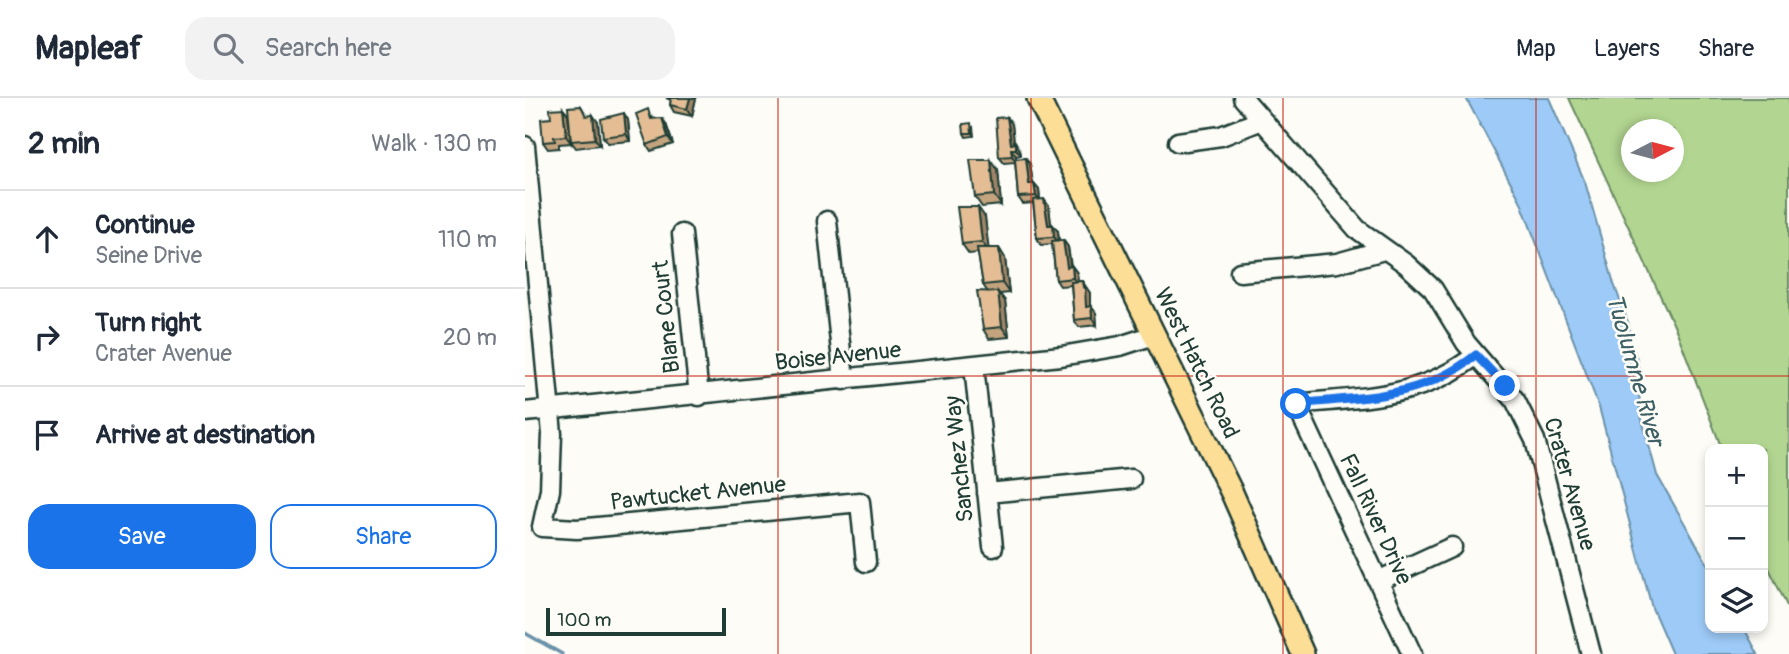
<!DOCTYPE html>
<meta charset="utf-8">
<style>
body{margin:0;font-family:Pangolin,sans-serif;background:#f2f2f3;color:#1f2937}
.controls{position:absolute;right:21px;bottom:21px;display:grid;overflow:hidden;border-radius:14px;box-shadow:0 4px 10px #0003}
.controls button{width:63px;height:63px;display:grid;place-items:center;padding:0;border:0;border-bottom:2px solid #e0e1e3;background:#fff;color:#1f2937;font:35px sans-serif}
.compass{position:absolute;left:1096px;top:21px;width:63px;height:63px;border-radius:50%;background:#fff;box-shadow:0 4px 10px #0003;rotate:84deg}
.scale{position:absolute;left:21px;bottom:18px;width:180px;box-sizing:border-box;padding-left:7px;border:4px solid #1f3d34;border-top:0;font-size:19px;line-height:24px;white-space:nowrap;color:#1f3d34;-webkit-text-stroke:5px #fdfcf7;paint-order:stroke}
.stop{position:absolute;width:21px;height:21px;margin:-16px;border:5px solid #1a73e8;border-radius:50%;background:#fff}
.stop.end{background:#1a73e8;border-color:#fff;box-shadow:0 2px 7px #0008}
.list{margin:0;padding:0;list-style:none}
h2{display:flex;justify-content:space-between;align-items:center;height:91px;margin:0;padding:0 28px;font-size:30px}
h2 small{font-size:23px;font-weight:400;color:#747a83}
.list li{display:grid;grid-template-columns:46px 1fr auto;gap:21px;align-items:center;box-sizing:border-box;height:98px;padding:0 28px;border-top:2px solid #e0e1e3}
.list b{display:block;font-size:26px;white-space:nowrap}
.list p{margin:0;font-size:23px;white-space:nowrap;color:#747a83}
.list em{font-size:23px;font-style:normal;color:#747a83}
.actions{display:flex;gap:14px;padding:21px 28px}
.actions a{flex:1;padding:16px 0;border:2px solid #1a73e8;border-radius:21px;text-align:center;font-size:24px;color:#1a73e8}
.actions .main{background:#1a73e8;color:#fff}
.icon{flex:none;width:38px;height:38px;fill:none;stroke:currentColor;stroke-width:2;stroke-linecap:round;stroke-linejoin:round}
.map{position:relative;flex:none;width:1264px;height:556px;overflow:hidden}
header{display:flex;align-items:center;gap:42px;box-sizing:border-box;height:98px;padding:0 35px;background:#fff;border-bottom:2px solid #e0e1e3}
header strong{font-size:33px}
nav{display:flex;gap:38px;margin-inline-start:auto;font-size:24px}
.search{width:490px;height:63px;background:#f2f2f3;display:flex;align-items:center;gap:18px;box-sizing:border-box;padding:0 24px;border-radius:21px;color:#747a83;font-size:26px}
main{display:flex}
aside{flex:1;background:#fff}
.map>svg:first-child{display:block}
.green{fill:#b2d691;stroke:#688a62;stroke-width:2;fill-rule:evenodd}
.water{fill:#9dcaf7;stroke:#6b92a9;stroke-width:2}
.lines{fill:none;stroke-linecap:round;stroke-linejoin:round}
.stream{stroke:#6b92a9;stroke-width:3.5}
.minor-casing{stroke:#1f3d34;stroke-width:23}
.major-casing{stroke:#1f3d34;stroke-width:26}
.minor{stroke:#fdfcf7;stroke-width:18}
.major{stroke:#fdde96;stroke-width:21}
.wall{fill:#c4a37f;stroke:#1f3d34;stroke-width:2}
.shaded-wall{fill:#a08468;stroke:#1f3d34;stroke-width:2}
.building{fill:#e4bd94;stroke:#1f3d34;stroke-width:2}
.route{stroke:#1a73e8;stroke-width:9}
.grid{fill:none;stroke:#c8321e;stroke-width:2;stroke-opacity:0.55}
.labels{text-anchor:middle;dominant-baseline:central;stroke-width:5;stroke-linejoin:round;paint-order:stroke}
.street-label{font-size:23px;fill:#1f3d34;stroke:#fdfcf7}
.water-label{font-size:24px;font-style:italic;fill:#3e6065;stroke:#fdfcf7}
</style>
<header>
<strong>Mapleaf</strong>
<div class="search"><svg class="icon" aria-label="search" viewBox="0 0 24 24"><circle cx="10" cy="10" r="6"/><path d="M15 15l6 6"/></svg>Search here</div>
<nav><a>Map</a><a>Layers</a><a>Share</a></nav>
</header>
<main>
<aside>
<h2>2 min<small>Walk · 130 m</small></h2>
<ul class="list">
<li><svg class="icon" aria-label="ahead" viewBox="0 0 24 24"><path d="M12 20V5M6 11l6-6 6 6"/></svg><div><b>Continue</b><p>Seine Drive</p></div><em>110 m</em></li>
<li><svg class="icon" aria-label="right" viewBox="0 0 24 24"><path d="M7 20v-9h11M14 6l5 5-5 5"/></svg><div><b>Turn right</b><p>Crater Avenue</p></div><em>20 m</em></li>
<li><svg class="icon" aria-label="arrive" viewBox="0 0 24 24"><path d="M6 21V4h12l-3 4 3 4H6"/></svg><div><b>Arrive at destination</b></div></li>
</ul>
<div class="actions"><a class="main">Save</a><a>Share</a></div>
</aside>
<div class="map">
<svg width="1264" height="556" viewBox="0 0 1264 556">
<rect width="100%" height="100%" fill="#fdfcf7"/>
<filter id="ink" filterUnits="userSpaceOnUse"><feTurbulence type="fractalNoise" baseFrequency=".0143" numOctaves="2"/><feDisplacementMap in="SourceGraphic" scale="14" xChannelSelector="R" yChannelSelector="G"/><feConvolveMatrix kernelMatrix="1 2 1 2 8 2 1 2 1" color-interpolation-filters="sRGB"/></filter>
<g filter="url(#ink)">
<path class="green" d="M1044 0H1264V512L1238 458V351H1197L1152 234ZM1106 32H1148V74H1106Z"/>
<path class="water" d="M941 0H1024L1060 84 1089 186 1104 227 1105 245 1113 263 1115 314 1132 377 1185 470V530H1219L1233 556H1147L1127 510 1074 309 995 102Z"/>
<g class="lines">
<path class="stream" d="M0 535 37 556"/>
<defs>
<path id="minor" d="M718 0 832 131 881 166 908 191 941 245 990 302 1010 342 1066 556
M653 44 696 38 737 22
M0 48 27 336 25 392 17 429 52 431 335 404 341 464
M302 123 319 282
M157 136 174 298
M715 174 812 165 859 152
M449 268 468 449
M0 314 536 258 595 248 629 237
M462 395 606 381
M853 483 927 449
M887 556 771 306C838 299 896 301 951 257"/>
<path id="major" d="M513 0 707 395 778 556"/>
</defs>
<use href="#minor" class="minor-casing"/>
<use href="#major" class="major-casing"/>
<use href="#minor" class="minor"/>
<use href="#major" class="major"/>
</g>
<path class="wall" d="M141 0H171L167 18 149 14 145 7 146 2Z
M56 8 62 18 73 24 75 47 51 50 46 43Z
M38 10 43 16 46 45 34 46V50L23 51 18 44 26 20Z
M127 18 128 21 137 20 141 26 148 46 126 53 122 47Z
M482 19 487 26 489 45 495 52 496 57 491 58V61L501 60 505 66 508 86H509L514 92 515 101 524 108 526 127 533 133 534 143 538 142 543 149 546 168H547L552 175 553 183H557L565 195V208L571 215 572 227 554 229 549 222 546 187 535 188 531 182 527 146 516 147 512 140 508 105 498 106 493 99 490 64 479 65 474 59Z
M103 22 105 43 83 45 78 39Z
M448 29 449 38 441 39 439 35Z
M473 72 476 107 457 109 450 99Z
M460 119 463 150H474L480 160 484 195 475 196 480 203 484 239 464 241 458 231 462 193 458 187 453 155 444 156 437 146Z"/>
<path class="shaded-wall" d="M165 0H171L167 18 162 11Z
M38 10 43 16 46 45 41 38Z
M99 15 103 22 105 43 101 36Z
M68 17 73 24 75 47 70 41Z
M482 19 487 26 490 52 486 46Z
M137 20 141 26 148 46 143 39Z
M491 45 495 52 496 57 491 51Z
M486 51 491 58V64L487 58Z
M501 60 505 66 509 93 504 86Z
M466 62 473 72 476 107 469 97Z
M509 86 514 92 515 104 511 98Z
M519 101 524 108 527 134 523 127Z
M453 109 460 119 464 154 457 144Z
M528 127 533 133 534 145 529 139Z
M538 142 543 149 546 175 542 169Z
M474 150 480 160 484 195 477 185Z
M547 168 552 175 553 187 548 180Z
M557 183 565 195V215L561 209Z
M473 194 480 203 484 239 477 229Z
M566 208 571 215 572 227 567 220Z"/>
<path class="building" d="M146 0H165L162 11 145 7Z
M56 8 61 18 68 17 70 41 46 43 43 9Z
M38 10 41 38 29 39 30 43 18 44 16 21 26 20 25 11Z
M123 11 126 21 137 20 143 39 122 47 111 16Z
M99 15 101 36 78 39 76 21Z
M482 19 486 46 491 45V51H486L487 58 474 59 471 20Z
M446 25 447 35H439L438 26Z
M501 60 504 86H509L511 98 493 99 490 61Z
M445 62H466L469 97 450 99Z
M519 101 523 127H528L529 139 512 140 508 102Z
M432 109H453L457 144 437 146Z
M538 142 542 169 547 168 548 180 531 182 527 143Z
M452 150H474L477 185 458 187Z
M557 183 558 189 560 188 561 209 566 208 567 220 549 222 546 184Z
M452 193 473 194 477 229 458 231Z"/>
</g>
<g class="lines" filter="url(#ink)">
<path class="route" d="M771 306C838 299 896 301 951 257L980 288"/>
</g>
<path class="grid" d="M253 0V556M506 0V556M758 0V556M1011 0V556M0 278H1264"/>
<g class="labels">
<g class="street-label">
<text transform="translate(141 219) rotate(-96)">Blane Court</text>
<text transform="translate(313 258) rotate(-6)">Boise Avenue</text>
<text transform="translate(672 265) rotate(64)">West Hatch Road</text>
<text transform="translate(434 361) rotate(-96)">Sanchez Way</text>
<text transform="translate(1045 386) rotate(74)">Crater Avenue</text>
<text transform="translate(173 395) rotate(-6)">Pawtucket Avenue</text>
<text transform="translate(851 421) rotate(65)">Fall River Drive</text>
</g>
<g class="water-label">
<text transform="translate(1110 272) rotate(74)">Tuolumne River</text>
</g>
</g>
</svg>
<div class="controls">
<button>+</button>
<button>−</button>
<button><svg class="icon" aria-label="layers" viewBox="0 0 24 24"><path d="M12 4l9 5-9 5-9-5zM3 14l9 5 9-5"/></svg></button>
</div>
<svg class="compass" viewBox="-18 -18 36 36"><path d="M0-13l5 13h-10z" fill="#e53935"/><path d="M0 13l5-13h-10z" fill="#747a83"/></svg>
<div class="scale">100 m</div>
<div class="stop" style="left:771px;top:306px"></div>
<div class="stop end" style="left:980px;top:288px"></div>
</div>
</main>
